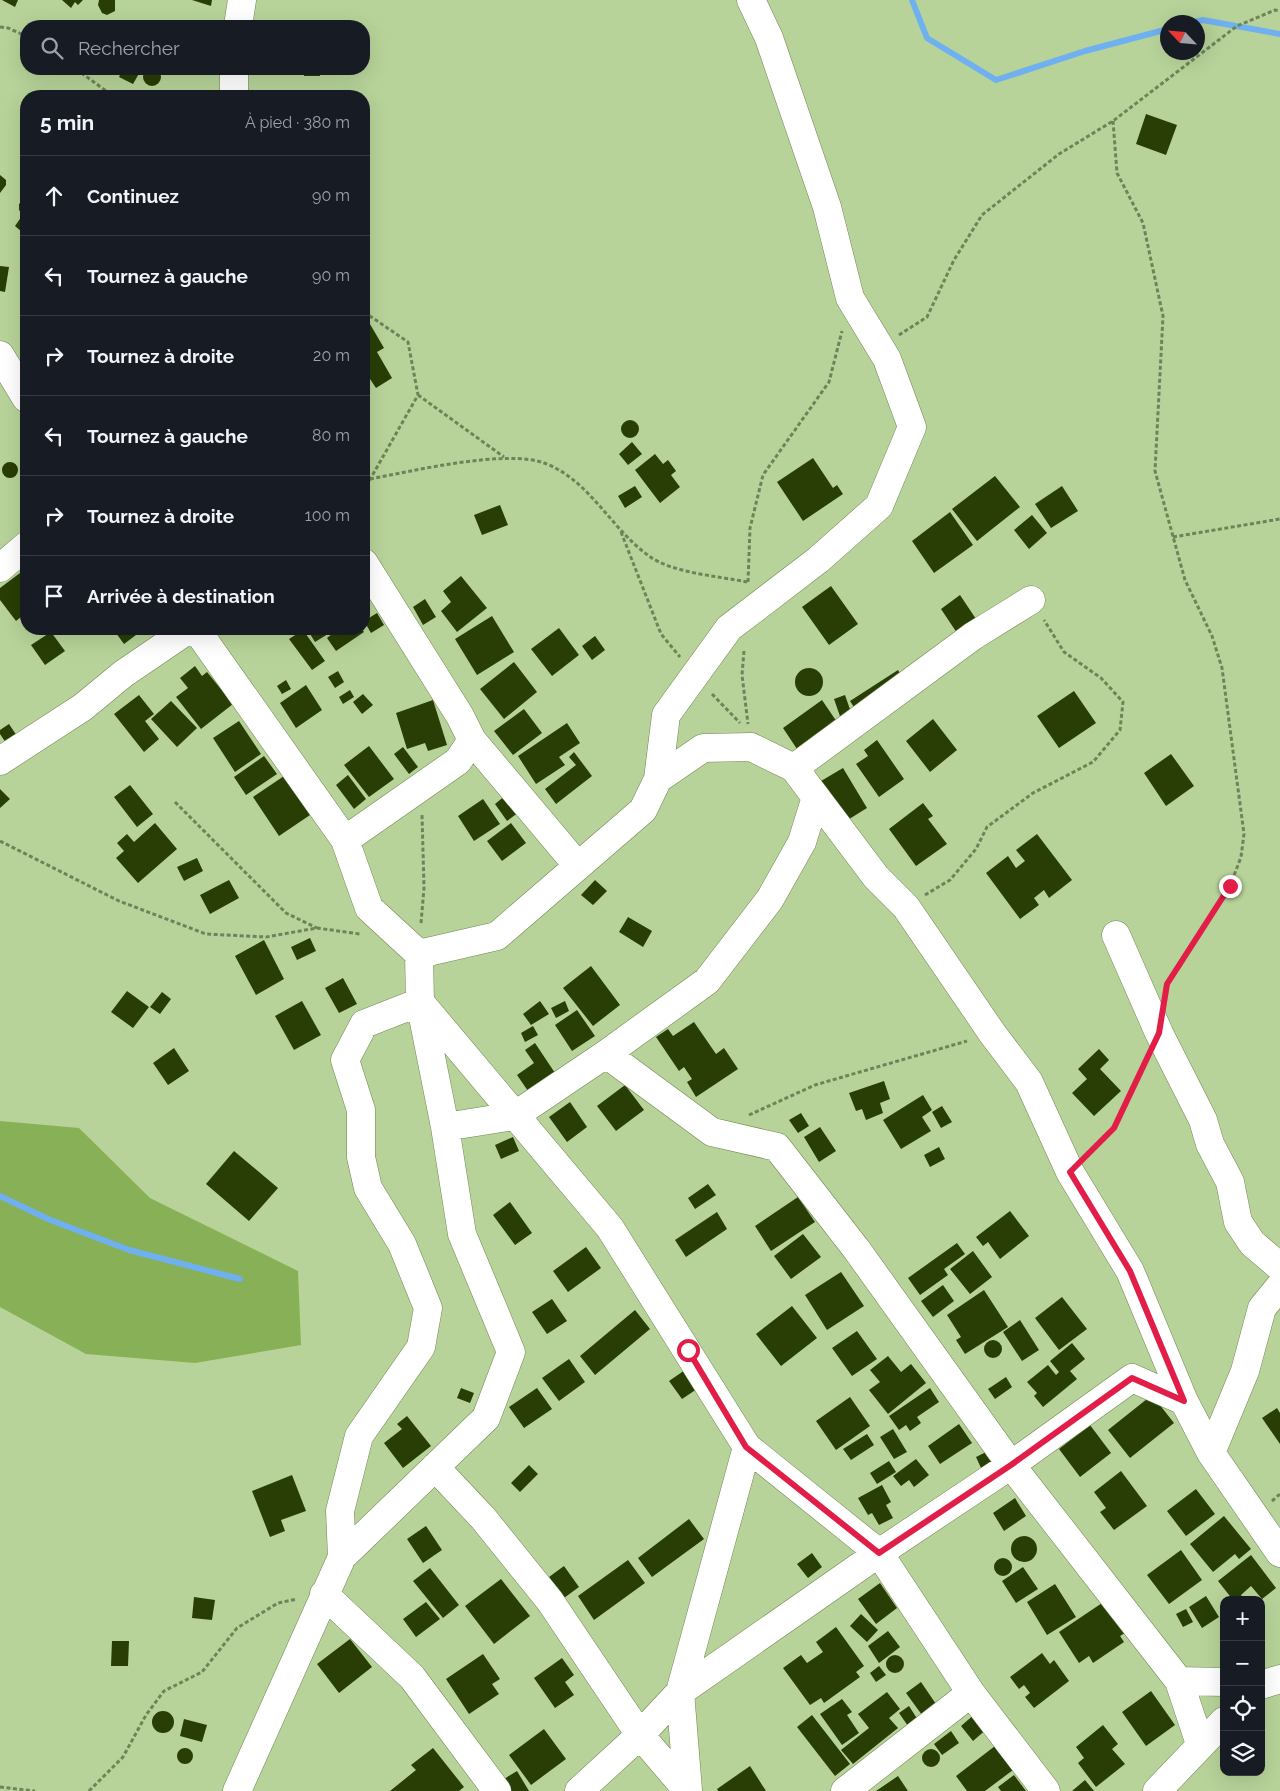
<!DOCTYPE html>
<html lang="fr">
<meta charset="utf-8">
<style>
body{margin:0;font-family:Raleway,sans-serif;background:#242831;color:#f1f3f6}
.controls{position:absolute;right:15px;bottom:15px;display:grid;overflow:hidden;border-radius:10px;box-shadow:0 5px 20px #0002}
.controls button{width:45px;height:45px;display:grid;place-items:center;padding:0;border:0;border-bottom:1px solid #363941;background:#171b24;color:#f1f3f6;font:25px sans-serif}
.compass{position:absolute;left:1160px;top:15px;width:45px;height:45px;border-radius:50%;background:#171b24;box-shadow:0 5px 20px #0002;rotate:296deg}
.stop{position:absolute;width:15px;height:15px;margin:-11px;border:4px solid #e11d48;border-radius:50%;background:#fff}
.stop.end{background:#e11d48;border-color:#fff;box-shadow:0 1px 5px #0008}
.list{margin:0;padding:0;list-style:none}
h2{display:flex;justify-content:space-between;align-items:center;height:65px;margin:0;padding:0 20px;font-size:21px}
h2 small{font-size:16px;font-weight:400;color:#9ea1a6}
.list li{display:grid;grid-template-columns:32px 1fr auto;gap:15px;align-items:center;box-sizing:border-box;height:80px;padding:0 20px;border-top:1px solid #363941}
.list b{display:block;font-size:19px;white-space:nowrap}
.list em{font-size:16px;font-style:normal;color:#9ea1a6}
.icon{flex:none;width:28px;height:28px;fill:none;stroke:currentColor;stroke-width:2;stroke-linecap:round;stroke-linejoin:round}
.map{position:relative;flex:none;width:1280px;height:1791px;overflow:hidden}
.search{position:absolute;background:#171b24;box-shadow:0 5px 20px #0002;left:20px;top:20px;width:350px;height:55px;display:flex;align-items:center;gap:12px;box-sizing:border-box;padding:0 18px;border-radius:20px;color:#9ea1a6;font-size:19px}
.panel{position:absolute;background:#171b24;box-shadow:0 5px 20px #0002;left:20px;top:90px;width:350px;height:545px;border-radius:20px}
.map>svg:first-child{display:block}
.green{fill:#88b157}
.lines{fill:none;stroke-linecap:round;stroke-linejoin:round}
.stream{stroke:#6fb0f0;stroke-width:6}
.building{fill:#283e05}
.minor-casing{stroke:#6e8851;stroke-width:29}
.path{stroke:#6f8359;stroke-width:3;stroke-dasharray:4 2.5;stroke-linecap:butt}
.minor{stroke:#fff;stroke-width:28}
.route{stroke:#e11d48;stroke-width:6}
</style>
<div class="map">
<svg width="1280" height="1791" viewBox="0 0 1280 1791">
<rect width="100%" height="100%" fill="#b7d399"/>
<path class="green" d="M0 1121 79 1128 150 1198 298 1271 301 1345 195 1363 86 1354 0 1307Z"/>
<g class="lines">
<path class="stream" d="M912 0 927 38 996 80 1085 51 1168 29
M1194 22 1203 20 1280 34
M0 1196 48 1219 129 1250 240 1279"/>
</g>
<path class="building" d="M2 0H18L15 7Z
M62 0H83L78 5 75 2 71 8Z
M99 0H115V11L107 15 102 13 98 5Z
M192 0H212L211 6Z
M143 77a9 9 0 1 1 18 0a9 9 0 1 1-18 0Z
M123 69 141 70 133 84 119 77Z
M304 69H320V76H304Z
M1146 114 1177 125 1166 155 1136 144Z
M0 175 6 180V185L0 193Z
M26 198V218L19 210V204Z
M22 216 26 219V227L22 232 15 226Z
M0 266 9 267 5 292 0 291Z
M367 319 384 348 377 352 392 378 376 388 370 379 364 384V321Z
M621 429a9 9 0 1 1 18 0a9 9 0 1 1-18 0Z
M632 442 642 454 628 465 619 454Z
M655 454 663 464 668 460 676 471 671 475 680 487 660 503 635 470Z
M813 458 833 488 837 485 843 494 803 521 777 482Z
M2 470a8 8 0 1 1 16 0a8 8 0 1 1-16 0Z
M995 476 1020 507 977 541 952 509Z
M635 486 642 497 625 508 618 496Z
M1062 486 1078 511 1051 528 1035 504Z
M500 505 508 525 482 535 474 515Z
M950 512 973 545 934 573 912 541Z
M1032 515 1047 533 1029 549 1014 530Z
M20 573 26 582V589L22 592 26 598V613L16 621 0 600V588Z
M461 576 487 608 457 632 441 611 451 602 443 591Z
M831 586 858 624 829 645 802 607Z
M960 595 976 619 957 633 941 609Z
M425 599 436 617 423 625 413 607Z
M377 613 384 625 371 633 364 621Z
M492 616 514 652 477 675 455 639Z
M559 628 579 655 552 676 531 649Z
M113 629H131L136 635 124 644Z
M307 629H325L328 634 315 642Z
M329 629H362L364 632 336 651 327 638 332 634Z
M303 630 325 661 312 670 289 639Z
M51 632 65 651 45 665 31 645Z
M595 636 605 650 592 660 582 646Z
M514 662 537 692 504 719 480 689Z
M195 666 202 676 207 672 233 704 201 729 176 697 188 688 180 678Z
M795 682a14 14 0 1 1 28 0a14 14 0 1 1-28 0Z
M898 670 906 684 859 715 850 701Z
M338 671 344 682 335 688 328 677Z
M286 680 291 689 282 694 277 686Z
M306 685 322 710 296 728 280 703Z
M350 690 354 697 343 704 339 697Z
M1074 691 1096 723 1059 748 1037 716Z
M363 694 373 705 362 714 353 702Z
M139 695 154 714 145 721 159 739 144 752 114 714Z
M845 695 853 718 842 722 834 699Z
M433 700 447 745 428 751 425 743 407 749 396 713Z
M822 700 839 725 799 752 783 728Z
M171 701 197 728 177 747 151 719Z
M524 709 542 733 513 755 494 731Z
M933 719 957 750 930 772 906 741Z
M239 721 261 754 235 772 213 738Z
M567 723 580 743 559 757 565 765 536 784 518 756Z
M9 724 17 736 6 743 0 734V730Z
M877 740 904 779 879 797 856 764 868 756 864 750Z
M369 746 394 779 369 797 344 765Z
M403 747 418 767 409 774 394 754Z
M574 752 592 776 556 804 545 789 576 765 569 757Z
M1171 754 1194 786 1166 806 1144 773Z
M264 756 277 774 246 795 234 777Z
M843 768 867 808 846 821 821 781Z
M287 774 313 813 279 836 253 797Z
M348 775 366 799 354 809 336 785Z
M130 785 153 814 137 827 114 797Z
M0 789 10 799 0 808Z
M506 795 519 812 507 821 495 804Z
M483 799 500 824 474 841 458 816Z
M923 803 933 816 928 819 947 844 916 866 889 829Z
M155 823 177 849 138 883 116 858 124 851 117 843 127 834 134 842Z
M511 823 526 843 502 861 487 841Z
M1037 834 1072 880 1049 898 1044 890 1034 898 1039 905 1020 919 986 873 1008 856 1016 868 1025 861 1016 850Z
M197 858 203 871 184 881 177 867Z
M229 880 239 898 210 914 200 895Z
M595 880 607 891 593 905 581 895Z
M628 917 652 931 643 947 619 932Z
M310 938 316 951 297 960 291 947Z
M264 940 284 979 256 995 235 956Z
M591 966 620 1005 593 1026 563 988Z
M343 978 357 1004 339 1013 325 988Z
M127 991 149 1007 133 1028 111 1012Z
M162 992 171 999 160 1014 150 1007Z
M302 1001 321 1035 294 1050 275 1016Z
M540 1001 549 1014 531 1025 523 1014Z
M565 1001 569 1011 556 1018 551 1008Z
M577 1010 595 1036 572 1051 555 1025Z
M694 1022 716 1054 724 1048 738 1069 696 1097 687 1082 692 1079 684 1067 679 1071 656 1037 668 1029 673 1036Z
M533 1026 538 1035 525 1042 521 1033Z
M535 1043 555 1073 528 1091 517 1075 534 1063 525 1050Z
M174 1048 189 1071 168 1085 153 1063Z
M1099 1049 1109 1060 1100 1069 1121 1091 1094 1116 1072 1093 1087 1079 1078 1069Z
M884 1081 890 1099 880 1103 883 1113 866 1120 862 1109 856 1111 849 1093Z
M625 1085 644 1110 616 1131 597 1106Z
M923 1095 932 1110 922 1117 931 1131 901 1149 883 1120Z
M570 1102 587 1127 567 1142 549 1117Z
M942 1106 952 1122 941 1128 932 1112Z
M801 1113 809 1126 798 1133 789 1120Z
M820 1127 836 1151 819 1162 804 1137Z
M513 1137 519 1151 501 1159 495 1145Z
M939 1147 945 1159 930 1167 924 1155Z
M234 1151 278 1188 249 1221 206 1184Z
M708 1184 716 1195 695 1209 688 1198Z
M798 1197 815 1222 771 1251 755 1226Z
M510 1202 532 1233 515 1245 493 1215Z
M1010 1211 1029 1236 1000 1259 988 1242 983 1246 976 1237Z
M717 1212 727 1229 686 1257 675 1240Z
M803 1234 821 1257 791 1279 774 1256Z
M957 1243 965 1254 944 1269 948 1275 920 1295 908 1278Z
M586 1247 601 1268 568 1292 553 1271Z
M973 1251 992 1277 970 1294 950 1269Z
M841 1272 864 1306 827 1330 805 1295Z
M943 1285 954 1301 933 1317 921 1301Z
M984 1290 1008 1327 965 1354 956 1340 961 1337 947 1315Z
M1062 1297 1087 1329 1059 1350 1035 1318Z
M552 1299 567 1321 547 1334 532 1312Z
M792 1306 817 1338 781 1366 756 1334Z
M635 1310 650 1329 595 1375 580 1356Z
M1020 1320 1039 1350 1022 1361 1003 1332Z
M857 1331 877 1359 852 1376 832 1348Z
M984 1349a9 9 0 1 1 18 0a9 9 0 1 1-18 0Z
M1072 1343 1085 1359 1070 1371 1077 1379 1043 1407 1034 1396 1037 1393 1027 1382 1048 1365 1056 1375 1059 1372 1050 1361Z
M888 1356 901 1372 911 1364 926 1383 888 1414 869 1390 880 1382 870 1370Z
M569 1359 585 1382 559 1401 542 1378Z
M685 1370 697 1389 682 1399 669 1381Z
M1006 1377 1012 1387 995 1399 988 1389Z
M461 1388 474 1393 470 1403 457 1398Z
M537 1388 552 1409 524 1428 509 1407Z
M930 1388 939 1402 917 1417 921 1423 910 1431 906 1425 899 1430 889 1416Z
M1152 1395 1174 1423 1130 1458 1108 1430Z
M850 1397 870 1426 836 1450 816 1421Z
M1277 1408 1280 1413V1444L1262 1418Z
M407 1416 431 1446 403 1468 384 1443 402 1429 397 1424Z
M959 1424 972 1443 940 1464 928 1446Z
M1090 1425 1111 1453 1080 1477 1059 1449Z
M893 1429 907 1452 894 1459 880 1437Z
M867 1434 874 1445 851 1460 843 1449Z
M990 1450 995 1462 981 1468 976 1457Z
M916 1459 929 1475 914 1487 909 1480 901 1486 893 1476Z
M889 1461 896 1472 877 1484 870 1473Z
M529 1465 538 1474 520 1492 511 1483Z
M1121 1471 1147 1506 1114 1530 1100 1512 1106 1508 1094 1492Z
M292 1475 306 1511 281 1520 285 1531 270 1537 252 1491Z
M882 1485 891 1502 886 1505 893 1518 879 1525 872 1513 868 1515 858 1498Z
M1196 1489 1215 1514 1186 1536 1167 1511Z
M1015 1498 1026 1516 1004 1531 993 1513Z
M1224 1516 1251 1549 1239 1559 1235 1554 1213 1572 1190 1544Z
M689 1519 704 1539 652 1577 638 1558Z
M426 1526 442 1550 423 1563 407 1539Z
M1011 1549a13 13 0 1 1 26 0a13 13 0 1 1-26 0Z
M1181 1550 1202 1580 1169 1604 1147 1575Z
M812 1553 822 1567 808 1578 797 1564Z
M1251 1555 1276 1588 1262 1599 1251 1586 1241 1595 1244 1600H1233L1218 1581Z
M994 1567a9 9 0 1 1 18 0a9 9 0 1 1-18 0Z
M628 1560 645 1583 594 1620 578 1596Z
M564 1566 579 1587 564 1598 549 1577Z
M1023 1567 1038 1589 1016 1603 1002 1581Z
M430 1568 459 1605 443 1618 413 1581Z
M501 1579 530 1616 494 1644 465 1606Z
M880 1583 897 1608 876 1624 858 1599Z
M1055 1584 1076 1617 1047 1635 1027 1602Z
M1206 1596 1219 1617 1202 1628 1189 1607Z
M194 1597 215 1600 212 1620 192 1618Z
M1105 1601 1125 1633 1120 1636 1124 1642 1093 1663 1089 1656 1079 1663 1059 1632Z
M426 1602 440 1619 416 1637 403 1619Z
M1186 1609 1193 1622 1183 1627 1176 1614Z
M861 1614 878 1630 867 1642 850 1626Z
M836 1627 864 1666 856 1672 860 1677 824 1703 821 1698 810 1705 783 1668 801 1655 807 1663 823 1652 816 1642Z
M888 1631 900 1647 879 1663 868 1646Z
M350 1639 372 1667 339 1693 317 1664Z
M112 1641H129L128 1666H111Z
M1042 1653 1050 1664 1054 1660 1069 1681 1034 1708 1025 1697 1030 1693 1024 1685 1019 1689 1010 1677Z
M483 1654 500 1679 492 1684 499 1694 469 1714 446 1679Z
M886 1664a9 9 0 1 1 18 0a9 9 0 1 1-18 0Z
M562 1658 574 1675 565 1682 574 1695 555 1708 534 1678Z
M879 1666 886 1675 876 1682 870 1673Z
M921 1682 936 1704 922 1715 906 1693Z
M1151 1691 1175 1725 1146 1746 1122 1712Z
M887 1692 900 1709 889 1718 898 1728 853 1764 841 1750 869 1728 858 1714Z
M842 1699 852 1712 847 1715 859 1733 842 1745 820 1714Z
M909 1706 918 1720 908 1726 899 1713Z
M152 1722a11 11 0 1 1 22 0a11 11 0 1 1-22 0Z
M976 1713 988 1728 973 1741 961 1726Z
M812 1715 850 1764 835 1776 797 1727Z
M184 1719 207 1725 202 1742 180 1736Z
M1103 1725 1118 1744 1112 1749 1125 1764 1096 1787 1078 1763 1084 1758 1076 1747Z
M544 1729 566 1759 531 1785 509 1755Z
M951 1731 959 1743 942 1755 934 1744Z
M995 1746 1013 1770 985 1791H967L956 1776Z
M433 1748 464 1787 459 1791H390L416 1770 411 1765Z
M177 1756a8 8 0 1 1 16 0a8 8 0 1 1-16 0Z
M922 1758a9 9 0 1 1 18 0a9 9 0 1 1-18 0Z
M750 1766 766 1791H718L717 1789Z
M517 1771 529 1791H511L504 1779Z
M1014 1775 1026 1791H1001L998 1787Z
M898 1776 908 1791H876Z
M1085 1780 1094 1791H1072Z"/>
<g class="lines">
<defs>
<path id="minor" d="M238 26 242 0
M234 69V96
M0 355 26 398
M0 568 26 546
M196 629 345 840 369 908 419 954 420 1002 445 1127 462 1234 511 1352 486 1418 342 1557 237 1791
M472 740 578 866
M0 761 83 707 123 674 189 629
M794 768 973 636 1031 600
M658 779 703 748 751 747 794 768 876 877 906 907 992 1033 1029 1082 1070 1172 1130 1271 1184 1401 1211 1453 1280 1553
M345 840 458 761 472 740 460 716 364 563
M1116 935 1159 1033 1203 1120 1210 1144 1230 1182 1238 1222 1252 1243 1280 1267
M419 954 497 936 643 810 658 779 666 715 729 628 818 560 879 506 912 427 887 359 850 298 827 207 769 38 751 0
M606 1054 712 1132 777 1147 857 1250 1011 1465 1179 1681 1200 1744
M445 1127 514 1116 606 1054 707 981 770 899 802 842 816 797
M1211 1453 1245 1371 1262 1308 1280 1286
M435 1467 483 1518 550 1601 640 1735 688 1791
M342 1557 340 1511 359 1436 421 1347 428 1308 402 1244 368 1188 361 1157V1110L345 1060 364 1024 420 1002 610 1228 747 1447 879 1553 971 1693 1046 1791
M324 1594 412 1677 497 1791
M1179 1681 1224 1682
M1261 1685 1280 1679
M688 1790 680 1692 747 1447
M579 1791 640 1735 680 1692 879 1553 1011 1465 1132 1378 1184 1401
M845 1791 971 1693
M1157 1791 1224 1721"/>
</defs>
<use href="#minor" class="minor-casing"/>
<path class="path" d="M0 27 8 28 26 36
M76 69 113 96
M1113 121 1117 173 1143 223 1163 316 1155 471 1185 580 1212 636 1222 668 1244 834 1241 857 1230 886 1166 987
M364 312 408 342 418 395 364 490
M899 335 927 317 954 260 982 215 1059 154 1113 121 1237 26 1275 10 1280 11
M418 395 504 457
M370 479C412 471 506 449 544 463 589 479 611 529 649 556 672 573 718 576 747 582
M621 532 661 634 680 657
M1173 537 1280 519
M748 582 750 528 763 475 829 382 842 331
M744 651 742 675 748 724
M712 694 740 723
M175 802 286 913 317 928
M0 841 119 901 206 934 266 937 317 928 360 934
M925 895 950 880 976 849 987 827 1033 793 1093 762 1120 730 1123 702 1101 678 1064 652 1044 620
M421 923 424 888 422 815
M749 1115 815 1085 967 1041
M1088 1153 1114 1127 1146 1060
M1272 1501 1280 1494
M0 1787 35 1791
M89 1791 123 1757 146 1715 164 1691 202 1672 237 1628 278 1603 297 1599"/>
<use href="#minor" class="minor"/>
</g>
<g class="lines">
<path class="route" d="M688 1350 746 1447 879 1553 1011 1465 1132 1378 1184 1401 1130 1271 1070 1172 1114 1128 1159 1033 1167 984 1230 886"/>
</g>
</svg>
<div class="controls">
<button>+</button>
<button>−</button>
<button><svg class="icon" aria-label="locate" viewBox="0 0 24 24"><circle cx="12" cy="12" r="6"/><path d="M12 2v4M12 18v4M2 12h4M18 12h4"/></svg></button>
<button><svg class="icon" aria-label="layers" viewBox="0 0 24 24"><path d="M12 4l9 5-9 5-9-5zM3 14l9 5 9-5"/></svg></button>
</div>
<svg class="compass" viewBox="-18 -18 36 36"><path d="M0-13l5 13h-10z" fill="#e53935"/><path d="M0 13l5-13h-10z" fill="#9ea1a6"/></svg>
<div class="stop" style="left:688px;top:1350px"></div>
<div class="stop end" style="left:1230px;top:886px"></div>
<div class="search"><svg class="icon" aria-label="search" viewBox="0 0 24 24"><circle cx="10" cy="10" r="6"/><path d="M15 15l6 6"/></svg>Rechercher</div>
<section class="panel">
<h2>5 min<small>À pied · 380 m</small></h2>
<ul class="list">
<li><svg class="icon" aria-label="ahead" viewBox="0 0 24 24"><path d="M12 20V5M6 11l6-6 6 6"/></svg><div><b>Continuez</b></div><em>90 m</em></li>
<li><svg class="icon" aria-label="left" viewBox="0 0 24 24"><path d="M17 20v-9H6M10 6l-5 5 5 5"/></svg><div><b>Tournez à gauche</b></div><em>90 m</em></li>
<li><svg class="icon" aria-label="right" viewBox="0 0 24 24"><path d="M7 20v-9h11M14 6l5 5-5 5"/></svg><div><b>Tournez à droite</b></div><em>20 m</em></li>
<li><svg class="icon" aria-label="left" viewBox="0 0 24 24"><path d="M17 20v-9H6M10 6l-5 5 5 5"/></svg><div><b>Tournez à gauche</b></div><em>80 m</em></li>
<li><svg class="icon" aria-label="right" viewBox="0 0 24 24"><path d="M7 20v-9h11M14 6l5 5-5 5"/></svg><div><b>Tournez à droite</b></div><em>100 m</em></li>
<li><svg class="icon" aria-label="arrive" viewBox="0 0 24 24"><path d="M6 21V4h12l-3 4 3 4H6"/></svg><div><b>Arrivée à destination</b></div></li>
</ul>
</section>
</div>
